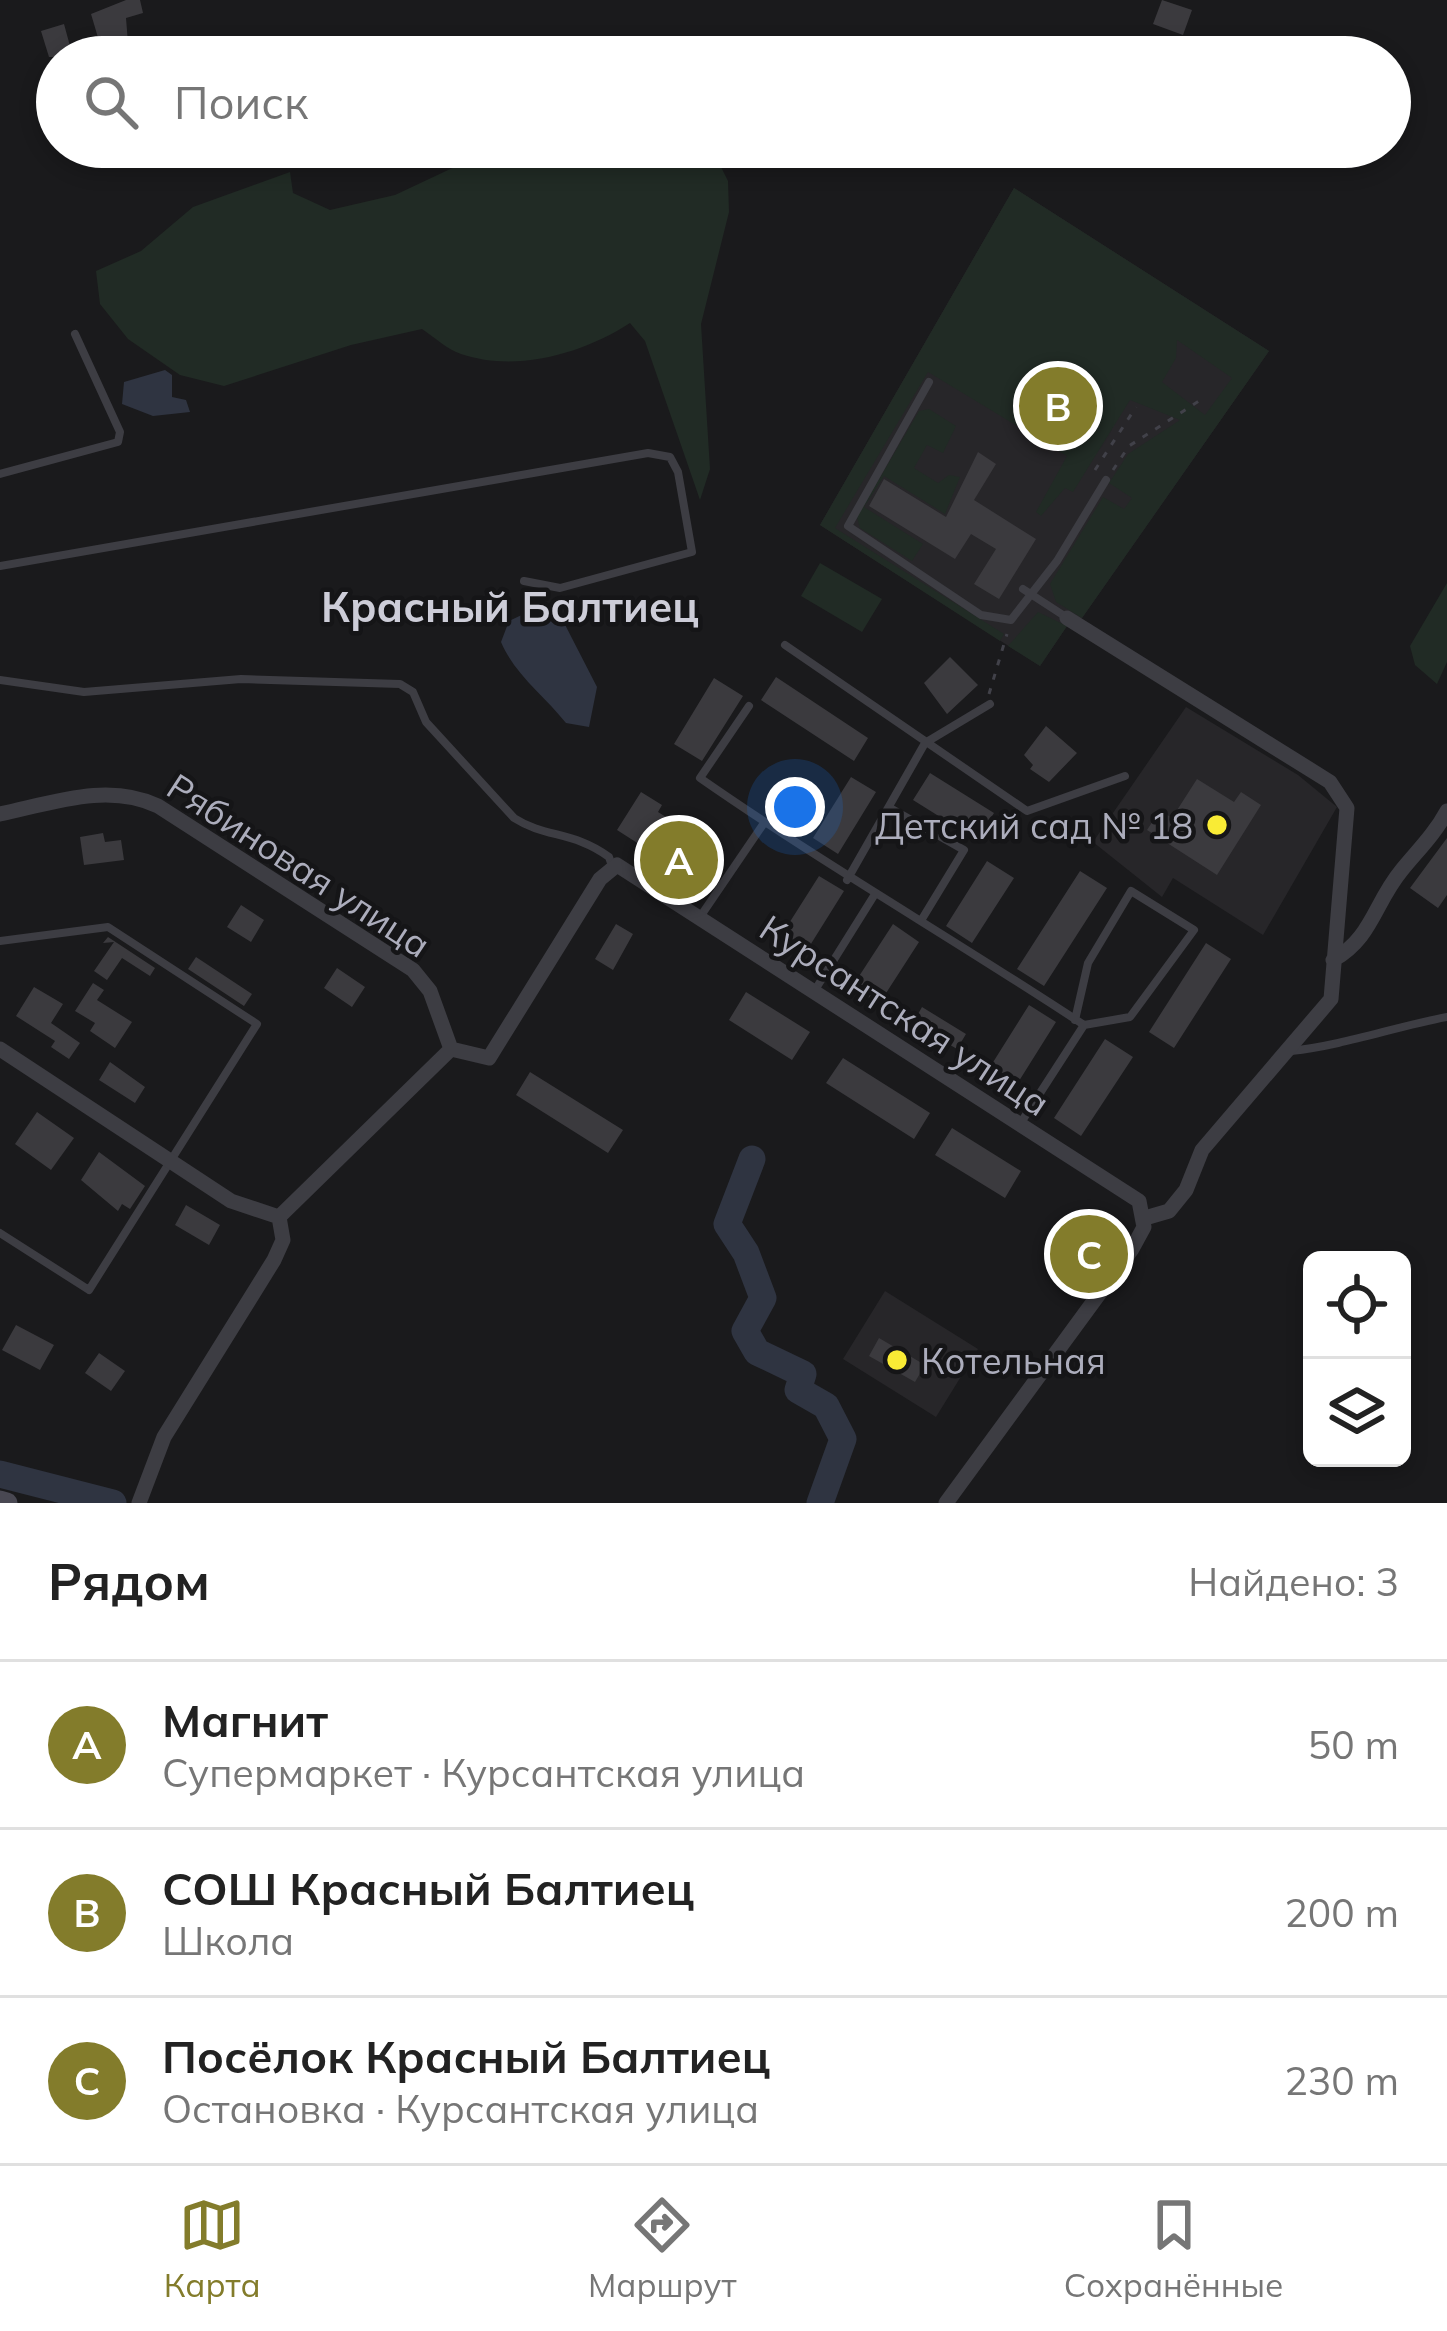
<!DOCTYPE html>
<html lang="ru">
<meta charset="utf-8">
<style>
body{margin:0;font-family:Mulish,sans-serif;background:#f6f6f6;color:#222}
.controls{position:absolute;right:36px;bottom:36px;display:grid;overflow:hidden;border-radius:18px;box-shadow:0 6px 18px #0003}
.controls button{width:108px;height:108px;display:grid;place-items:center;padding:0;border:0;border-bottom:3px solid #e0e0e0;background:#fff;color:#222;font:60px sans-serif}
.you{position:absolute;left:795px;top:807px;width:42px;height:42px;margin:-30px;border:9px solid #fff;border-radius:50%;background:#1a73e8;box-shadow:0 0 0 18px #1a73e833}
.badge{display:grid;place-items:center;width:78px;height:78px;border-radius:50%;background:#837c2b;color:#fff;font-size:39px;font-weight:700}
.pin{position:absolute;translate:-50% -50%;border:6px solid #fff;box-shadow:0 3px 12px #0006}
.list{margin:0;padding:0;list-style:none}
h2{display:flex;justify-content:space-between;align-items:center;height:156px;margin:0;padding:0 48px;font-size:51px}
h2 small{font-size:39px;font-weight:400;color:#767676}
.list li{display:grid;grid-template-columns:78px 1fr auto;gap:36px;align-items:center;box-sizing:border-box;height:168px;padding:0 48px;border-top:3px solid #e0e0e0}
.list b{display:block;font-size:45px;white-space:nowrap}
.list p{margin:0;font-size:39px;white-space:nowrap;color:#767676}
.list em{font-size:39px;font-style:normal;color:#767676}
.icon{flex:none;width:66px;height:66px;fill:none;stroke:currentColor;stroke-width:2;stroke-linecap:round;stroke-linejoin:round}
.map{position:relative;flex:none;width:1447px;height:1503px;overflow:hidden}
.search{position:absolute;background:#fff;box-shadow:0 6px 18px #0003;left:36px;right:36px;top:36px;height:132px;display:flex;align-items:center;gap:30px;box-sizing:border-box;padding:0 42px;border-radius:66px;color:#767676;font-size:45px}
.sheet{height:660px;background:#fff}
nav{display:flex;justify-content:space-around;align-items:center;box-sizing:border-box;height:168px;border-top:3px solid #e0e0e0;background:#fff;font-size:33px;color:#767676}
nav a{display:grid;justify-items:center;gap:6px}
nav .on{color:#837c2b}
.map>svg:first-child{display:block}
.built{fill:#272629}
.green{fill:#212b25;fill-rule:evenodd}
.water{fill:#2f3441}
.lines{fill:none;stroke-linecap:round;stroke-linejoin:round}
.river{stroke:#2f3441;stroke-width:27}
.building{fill:#3b3a3e}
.path{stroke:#414149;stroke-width:3;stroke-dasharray:6 9;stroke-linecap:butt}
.service{stroke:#3d3d43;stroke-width:8}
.minor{stroke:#3d3d43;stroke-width:15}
.secondary{stroke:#494852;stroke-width:21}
.poi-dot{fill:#f9eb35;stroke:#151517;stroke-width:4.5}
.labels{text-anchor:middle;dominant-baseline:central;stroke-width:9;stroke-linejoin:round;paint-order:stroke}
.poi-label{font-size:36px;fill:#acadbc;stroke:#151517;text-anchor:end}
.street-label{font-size:36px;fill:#acadbc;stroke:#151517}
.quarter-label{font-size:42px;font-weight:bold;fill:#cdcdd8;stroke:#151517}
</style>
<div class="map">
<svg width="1447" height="1503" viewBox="0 0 1447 1503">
<rect width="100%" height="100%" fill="#1a1a1c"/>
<path class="built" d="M1014 188 1269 351 1082 618 1067 626 1040 666 820 525Z
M1186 707 1298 775 1337 807 1263 935 1173 878 1162 897 1093 842Z
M885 1291 978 1349 936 1417 843 1359Z"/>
<path class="green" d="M497 147H711L728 181 729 212 701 324 710 469 700 500 645 341 630 323C584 353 517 373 461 354 448 350 434 337 422 329L351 345 224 386 180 375 128 339 100 304 96 271 141 251 193 207 290 172 293 193 330 210 395 195Z
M1014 188 1269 351 1082 618 1056 602 1050 584 1103 497 1124 509 1132 498 1109 483 1128 454 1180 420 1130 400 1073 492 1065 488 1041 516 1036 512 1067 456 928 372 835 528 1004 634 1000 641 820 525ZM1177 340 1232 378 1205 415 1162 382 1176 358Z
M929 409 956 426 943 453 927 445 914 468 938 483 949 475 960 477 945 514 884 476 864 507 923 544 912 561 860 528 857 517 919 411Z
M820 563 882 599 862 632 801 596Z
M1447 583V662L1437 684 1415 665 1410 646Z
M1038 612 1067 626 1040 666 1008 646Z"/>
<path class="water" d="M165 370 172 375V397L186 400 190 412 153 416 122 404 124 382Z
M528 612 559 613 597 687 589 727 566 723C544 695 515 675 501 642L509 621Z"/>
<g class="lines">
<path class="river" d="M752 1159 727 1224 746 1253 763 1298 745 1331 757 1352 803 1374 798 1390 826 1406 843 1439 820 1503
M0 1474 113 1503"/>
</g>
<path class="building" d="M126 0H140L143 13 126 18 128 43 102 51 91 14Z
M1162 0 1192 10 1183 35 1153 24Z
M64 24 73 57H49L41 31Z
M978 452 996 464 974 500 1036 539 999 599 974 584 996 549 971 534 955 559 869 506 884 479 946 517Z
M950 657 978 685 947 714 924 683Z
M776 677 868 738 854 761 761 700Z
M714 678 743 696 702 761 674 744Z
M1046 726 1077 753 1049 782 1030 769 1033 765 1024 755Z
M930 773 994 813 977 840 913 800Z
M851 777 876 792 838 854 813 838Z
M1197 779 1234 802 1241 792 1261 805 1217 875 1147 830 1160 810 1172 818Z
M641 792 662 805 658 812 704 841 683 874 670 875 667 862 617 830Z
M103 833 105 842 121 840 124 860 84 865 80 837Z
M1447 838V895L1438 908 1410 888Z
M987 861 1014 878 972 943 946 926Z
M1080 871 1107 888 1044 986 1017 969Z
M819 876 844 891 804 955 779 939Z
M241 905 264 920 251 942 227 927Z
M616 924 633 934 613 970 595 959Z
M893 924 919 942 879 1004 852 987Z
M108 937 155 968 150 976 122 958 107 980 94 971 114 942 103 943Z
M1206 943 1231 959 1174 1048 1149 1032Z
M196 957 252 994 244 1006 188 969Z
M337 968 365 987 352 1007 324 988Z
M93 983 104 990 97 1000 132 1022 115 1048 90 1031 95 1023 75 1011Z
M34 987 63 1004 51 1023 80 1043 69 1059 51 1047 55 1041 16 1016Z
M746 992 810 1032 792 1060 729 1020Z
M1029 1005 1056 1022 1012 1092 985 1075Z
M922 1007 966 1034 957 1049 913 1023Z
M1105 1039 1133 1057 1081 1136 1054 1118Z
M843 1058 930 1113 914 1139 826 1083Z
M110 1062 145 1087 135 1103 99 1080Z
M530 1072 623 1130 608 1153 516 1095Z
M37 1112 74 1138 51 1170 15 1144Z
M952 1128 1021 1171 1005 1198 935 1155Z
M99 1152 145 1186 130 1209 122 1204 118 1211 81 1180Z
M186 1205 220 1225 209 1245 175 1225Z
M16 1325 54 1345 40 1370 2 1350Z
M879 1338 925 1365 915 1382 869 1356Z
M99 1353 125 1371 111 1391 85 1373Z"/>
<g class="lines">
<path class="path" d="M1095 470 1136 407
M1113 470 1129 446 1199 401
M989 694 1007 634"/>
<path class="service" d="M929 382 848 526 981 615 1011 620 1057 561 1106 480
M0 474 118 442 120 432 75 334
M0 566 648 453 670 457 678 472 692 552 560 588 524 581
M1023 589 1066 617
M785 645 1027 811 1125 776
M0 680 84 692 241 679 400 684 413 692 426 722 514 818C545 838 574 831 609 857L612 866
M749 706 700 778C825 865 957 941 1084 1025L1020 1124
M890 808 964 850 922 919
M847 880 925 743 990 704
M700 917 764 823
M0 941 108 927 257 1024 89 1290 0 1233
M815 990 875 894
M1075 1020 1088 963 1131 891 1194 930 1130 1017 1084 1025
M1291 1051C1345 1045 1394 1027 1447 1017"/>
<path class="minor" d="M1067 618 1330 782 1347 808 1331 999 1202 1150 1186 1190 1169 1211 1145 1218
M0 814C52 803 108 782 158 806L413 970 430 991 451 1049
M1333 960C1372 938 1374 904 1401 871 1418 850 1434 835 1447 811
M0 1049 231 1201 279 1217
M451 1049 489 1058 600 879 617 865 1139 1201 1144 1227 1132 1249 946 1503
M139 1503 164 1437 274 1260 283 1240 279 1217 451 1049"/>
<path class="secondary" d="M0 1501 7 1503"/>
</g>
<g class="poi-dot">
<circle cx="1217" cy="825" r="12"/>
<circle cx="897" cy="1360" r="12"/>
</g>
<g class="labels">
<g class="poi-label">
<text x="1193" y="825">Детский сад № 18</text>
<text x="921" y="1360" text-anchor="start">Котельная</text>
</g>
<g class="street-label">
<text transform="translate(299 865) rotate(33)">Рябиновая улица</text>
<text transform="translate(905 1015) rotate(33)">Курсантская улица</text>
</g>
<g class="quarter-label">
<text x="510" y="606">Красный Балтиец</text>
</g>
</g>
</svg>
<div class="controls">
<button><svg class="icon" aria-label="locate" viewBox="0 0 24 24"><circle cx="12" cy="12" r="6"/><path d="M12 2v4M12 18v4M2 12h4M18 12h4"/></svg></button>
<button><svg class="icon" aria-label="layers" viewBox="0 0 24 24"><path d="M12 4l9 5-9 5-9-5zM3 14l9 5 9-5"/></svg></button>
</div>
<div class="you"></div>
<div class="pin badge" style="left:679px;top:860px">A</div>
<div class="pin badge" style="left:1058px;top:406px">B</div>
<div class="pin badge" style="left:1089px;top:1254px">C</div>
<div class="search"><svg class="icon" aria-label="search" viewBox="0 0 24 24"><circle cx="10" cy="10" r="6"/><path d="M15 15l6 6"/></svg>Поиск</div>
</div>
<section class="sheet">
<h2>Рядом<small>Найдено: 3</small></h2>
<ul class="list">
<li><span class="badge">A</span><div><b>Магнит</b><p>Супермаркет · Курсантская улица</p></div><em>50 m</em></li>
<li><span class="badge">B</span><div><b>СОШ Красный Балтиец</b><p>Школа</p></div><em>200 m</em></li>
<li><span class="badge">C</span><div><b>Посёлок Красный Балтиец</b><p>Остановка · Курсантская улица</p></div><em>230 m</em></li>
</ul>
</section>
<nav>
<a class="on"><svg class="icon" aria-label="map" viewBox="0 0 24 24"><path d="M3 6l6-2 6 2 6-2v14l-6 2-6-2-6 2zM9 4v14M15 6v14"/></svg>Карта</a>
<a><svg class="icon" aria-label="directions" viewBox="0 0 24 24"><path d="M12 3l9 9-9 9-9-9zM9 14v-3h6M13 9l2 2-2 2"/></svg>Маршрут</a>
<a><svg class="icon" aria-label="saved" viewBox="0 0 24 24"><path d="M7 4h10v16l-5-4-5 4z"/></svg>Сохранённые</a>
</nav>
